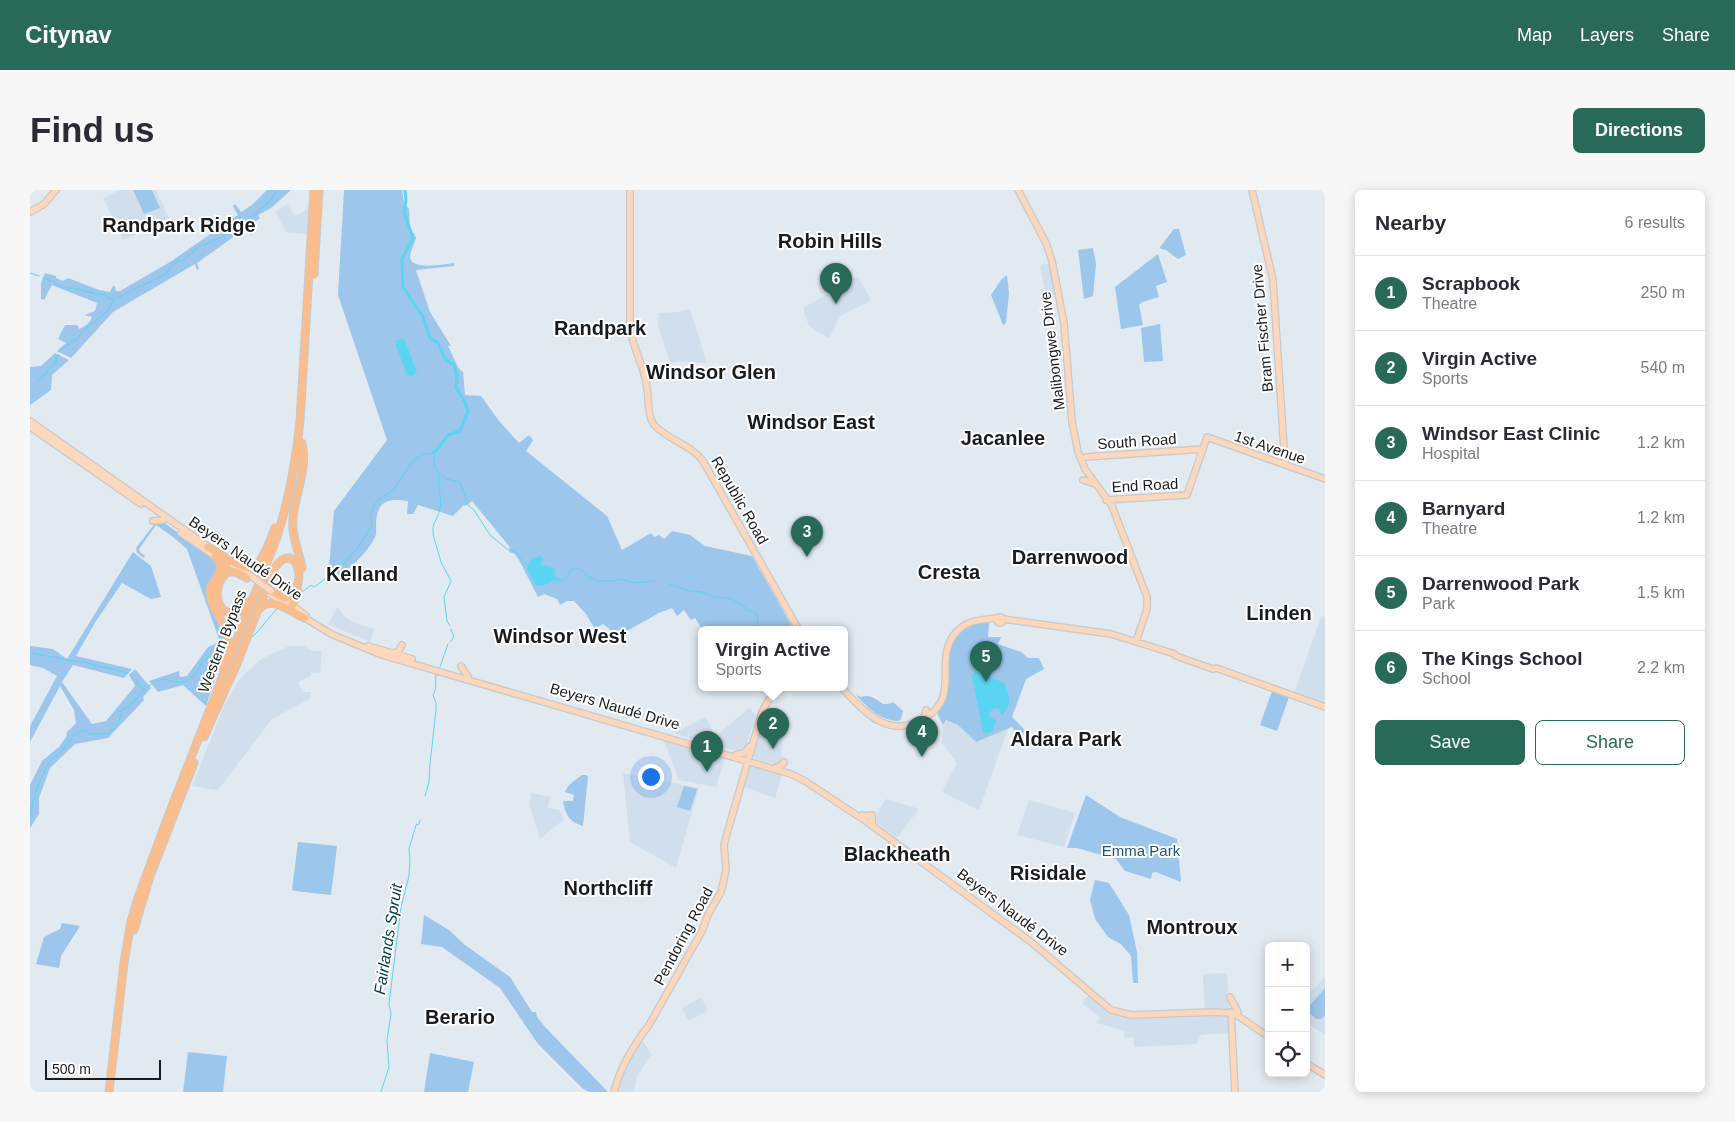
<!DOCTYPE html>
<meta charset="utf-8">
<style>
body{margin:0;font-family:Arial,sans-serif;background:#f7f7f7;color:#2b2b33}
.controls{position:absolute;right:15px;bottom:15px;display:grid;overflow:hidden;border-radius:8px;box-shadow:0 2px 12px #0003}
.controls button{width:45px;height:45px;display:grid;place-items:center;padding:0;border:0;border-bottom:1px solid #e1e1e2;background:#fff;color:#2b2b33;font:25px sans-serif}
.scale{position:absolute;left:15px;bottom:12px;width:116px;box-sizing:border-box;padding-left:5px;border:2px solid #191c1e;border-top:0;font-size:14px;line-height:18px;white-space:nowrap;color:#191c1e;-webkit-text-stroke:4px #fff;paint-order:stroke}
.you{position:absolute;left:620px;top:586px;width:18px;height:18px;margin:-12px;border:4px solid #fff;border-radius:50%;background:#1a73e8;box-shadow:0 0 0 8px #1a73e833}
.badge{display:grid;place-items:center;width:32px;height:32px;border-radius:50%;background:#286958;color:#fff;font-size:16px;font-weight:700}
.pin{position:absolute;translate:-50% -41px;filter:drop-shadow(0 1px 2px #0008)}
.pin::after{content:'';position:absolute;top:26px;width:18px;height:15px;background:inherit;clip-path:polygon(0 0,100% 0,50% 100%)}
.popup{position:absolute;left:668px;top:436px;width:150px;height:65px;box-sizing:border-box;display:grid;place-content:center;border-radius:8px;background:#fff;filter:drop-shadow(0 1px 4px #0005);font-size:16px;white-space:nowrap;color:#7c7c81}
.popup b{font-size:19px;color:#2b2b33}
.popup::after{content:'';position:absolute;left:50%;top:100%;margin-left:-10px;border:10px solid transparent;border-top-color:#fff}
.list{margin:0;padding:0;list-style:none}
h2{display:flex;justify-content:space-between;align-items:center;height:65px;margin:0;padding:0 20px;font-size:21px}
h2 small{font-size:16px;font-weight:400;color:#7c7c81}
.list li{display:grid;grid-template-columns:32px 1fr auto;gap:15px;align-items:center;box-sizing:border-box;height:75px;padding:0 20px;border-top:1px solid #e1e1e2}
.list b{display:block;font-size:19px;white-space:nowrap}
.list p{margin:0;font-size:16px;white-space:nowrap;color:#7c7c81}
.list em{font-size:16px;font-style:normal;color:#7c7c81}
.actions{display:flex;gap:10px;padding:15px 20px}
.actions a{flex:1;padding:11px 0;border:1px solid #286958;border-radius:8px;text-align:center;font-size:18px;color:#286958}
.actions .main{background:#286958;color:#fff}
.icon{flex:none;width:28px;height:28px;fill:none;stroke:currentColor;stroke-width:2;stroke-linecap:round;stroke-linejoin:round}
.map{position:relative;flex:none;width:1295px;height:902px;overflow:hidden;border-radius:8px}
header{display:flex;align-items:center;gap:30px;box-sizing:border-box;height:70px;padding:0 25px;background:#286958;color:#fff}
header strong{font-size:24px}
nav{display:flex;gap:28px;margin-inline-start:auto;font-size:18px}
.intro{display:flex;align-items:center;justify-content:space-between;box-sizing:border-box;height:120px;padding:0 30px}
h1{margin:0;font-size:35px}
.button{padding:12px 22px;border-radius:8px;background:#286958;color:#fff;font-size:18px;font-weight:700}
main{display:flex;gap:30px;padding:0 30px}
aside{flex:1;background:#fff;border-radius:8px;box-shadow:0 2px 12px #0003}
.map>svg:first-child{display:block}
.built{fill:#d1dfec}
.green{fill:#9cc6ec}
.water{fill:#5ad5f1}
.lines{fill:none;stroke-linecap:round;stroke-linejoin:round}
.stream{stroke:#5ad5f1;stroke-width:1}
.river{stroke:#5ad5f1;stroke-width:3}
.major-casing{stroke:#c8c9c9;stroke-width:8}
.highway-casing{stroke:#c8c9c9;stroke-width:9}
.major{stroke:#fcd7bb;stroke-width:5.5}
.highway{stroke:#fabd8e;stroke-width:7}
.major-bridge-casing{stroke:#c8c9c9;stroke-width:8;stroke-linecap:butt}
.major-bridge{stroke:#fcd7bb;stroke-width:5.5}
.labels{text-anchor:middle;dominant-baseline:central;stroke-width:4;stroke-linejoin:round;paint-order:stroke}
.street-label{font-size:15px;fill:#191c1e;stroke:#fff}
.park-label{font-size:15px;fill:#1d517a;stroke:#fff}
.water-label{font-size:16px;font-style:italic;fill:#003b47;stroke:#fff}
.district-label{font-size:20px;font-weight:bold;fill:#191c1e;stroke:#fff}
</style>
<header>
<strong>Citynav</strong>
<nav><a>Map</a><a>Layers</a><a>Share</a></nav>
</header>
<div class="intro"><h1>Find us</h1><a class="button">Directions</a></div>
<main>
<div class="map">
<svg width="1295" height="902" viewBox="0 0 1295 902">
<rect width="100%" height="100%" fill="#e1e9f1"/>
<path class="built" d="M90 0H126L139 28 93 50 73 8Z
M257 14 265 26 278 19 277 44 256 42 245 22Z
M1020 73 1026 105 1016 107 1010 75Z
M828 86 840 108V111L810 126 799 148 779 136 773 118Z
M660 119 677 173 648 171 640 173 628 135 629 123 648 122Z
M307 418 309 419 316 428 323 432 344 439 340 452 298 434Z
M1291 426 1295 427V519L1264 504Z
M259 456H274L283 461H292L290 483 281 482V486L268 492 273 502H281V508L242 529 188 600 162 596 194 516 208 491 231 469Z
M719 518 726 525 715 560 711 562 684 555 683 553 686 546Z
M675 527 685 545 677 555 644 543Z
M733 528 754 536 751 566 755 571 754 577 725 569 721 561Z
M916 530 928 535 946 552 978 539 949 620 914 603 913 600 927 573 912 553 913 535Z
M635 548 695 568 686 597 649 590 634 551Z
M722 574 753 582 745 608 711 596 719 575Z
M593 583 669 598 646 678 600 652Z
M501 603 520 607 518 618 530 620 534 629 510 649 499 614Z
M856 609 889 619 867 648 843 630Z
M999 610 1045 623 1034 657 987 645Z
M1197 783 1201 843 1171 845 1166 854 1104 857V848L1093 847 1095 841 1067 833 1070 828 1052 813 1060 803 1089 824 1175 822 1173 784Z
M1295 787V845L1276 832V807Z
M671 807 678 820 659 831 652 818Z
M611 851H613L622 865 619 867 607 887 604 902H588L593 882Z"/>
<path class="green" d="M103 0H122L130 18 114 24Z
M237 0H261L241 18 228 25 230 28 220 36 223 44 221 45 216 38 167 73 169 79 167 80 165 74 83 122 41 168 27 161 36 153 28 149 35 135H47L49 138 48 139C53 138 60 133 62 127L55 125 65 121 67 113 22 95 14 110 11 109V93L15 83 26 86V88L33 91 38 88 69 100 80 102 83 96H85L86 101H90L140 72 208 25 203 16 205 14 211 22 222 15Z
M314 0H372L374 13 379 19 380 41 384 43 386 48C385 53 380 62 380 67 381 81 415 74 424 73V76L386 80 400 122 421 156H418L429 179 433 182 435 205 451 206 469 231 489 253 499 245 503 250 496 261 577 326 592 360 621 343 624 347 629 345 634 349 642 341 660 345 675 356 722 366 764 440H680L678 437 673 440 665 428 661 430 654 420 647 426 642 418 629 423 588 446 573 434 565 439 556 424 544 411H537L530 415 527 409 514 404 508 407 489 370 485 364 479 362 480 359 479 356 442 311 435 316 434 315 423 326 388 315 383 324H377L378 311C358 308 347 310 346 334 346 339 347 345 344 349 337 363 318 380 306 389L299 377 304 321 357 250 308 105Z
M1144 39H1149L1156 65 1148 69 1136 60 1131 59 1130 57Z
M1063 58 1066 74 1063 106 1054 109 1048 60Z
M1128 64 1137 92 1126 96 1129 107 1112 112 1109 115 1113 135 1091 139 1085 97Z
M977 85 979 103 976 133 973 135 961 105 971 90Z
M1130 134 1133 171 1114 172 1111 138Z
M25 163 39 170 22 185 21 200 0 215V177L11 176Z
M126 332H133L185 369 190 378 178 402 193 436 196 455 176 516 153 495 128 502 119 491 149 481 150 487 157 486 178 457 190 452 157 359 142 346 126 335 109 359 110 362 115 366 114 368 107 363 106 358Z
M103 362 121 376 131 407 121 409 92 393 66 431 46 466 102 479 94 488 43 475 32 492 62 534 76 531 105 496 104 493 99 485 105 479 121 498 113 507 114 510 78 548 45 554 20 578 9 608V624L0 638V595L12 571 29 557 36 547 37 542 46 533 44 520 30 496 0 552V536L27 486 13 478 0 475V456L23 459 37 469Z
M959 431 958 447H971L968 454 991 462 998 468H1009L1014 479 996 489 982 527 995 540 991 547 982 537 946 552 928 535 916 530 913 535 906 521 911 515C914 491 914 441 943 432 948 431 954 432 959 431Z
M1242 501 1259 507 1247 541 1230 535Z
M826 505 831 507C841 504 845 509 853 514H858L863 512 873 521 871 529 869 531C849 530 839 519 826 505Z
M552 585H556L558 587 553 636C539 632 535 624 533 611H543L544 605 535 602C538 594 545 590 552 585Z
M654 596 667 599 660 621 647 617Z
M1056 605 1090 627 1147 649 1151 692 1126 682 1122 683 1121 689 1095 681 1086 669 1047 658H1037Z
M268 652 307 656 301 705 266 701 262 700Z
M1065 690 1079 693 1099 725 1107 762 1108 793H1103L1101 766 1091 754 1078 747 1065 729 1060 710Z
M394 725 419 740 435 755 480 787 502 822H506L507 827 516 838 578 902H559L552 898 508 854 470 798 412 757 391 754Z
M32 733 50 736 31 766 29 778 6 774 14 747 30 739Z
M1295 798V825L1291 829H1286L1276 820Z
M158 862 197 866 193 902H153Z
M400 863 444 872 438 902H394Z"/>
<path class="water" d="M372 149 375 151 387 182 383 186 377 185 366 156V151Z
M510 365 514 370 511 373V376L516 375 525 379 524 386 531 390V392L522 390C518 394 510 398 505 394L497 379 500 371Z
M946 480 974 493C980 507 983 513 972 525L968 518 963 519 959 523 960 527 967 531 962 541 958 543 953 542 942 486Z"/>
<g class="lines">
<path class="stream" d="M241 10 247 0
M0 83 9 86
M13 88 25 92 26 95 31 97
M35 98C44 96 63 105 76 105L78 109H84
M29 162 37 155 47 149 52 142 69 128 78 120 84 109 134 85 146 72 155 69 167 58 202 42 226 24 240 11
M24 176 27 171 26 168
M8 191 20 179 29 165
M410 283 416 289 430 292 438 315 444 320 460 345 477 359 487 363 490 369 499 375
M409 323 403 336V344L411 372 421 391 414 407 417 431 420 436
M530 390H534L538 387 541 380 549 378 560 388 568 391H584L591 389 606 393 624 391
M639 394 660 401 672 402 684 407 697 408 704 410 715 417 717 421H723L727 424 728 436 733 440
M271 403 281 395 284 397 287 395 313 375 332 352 342 335 341 323 346 312 363 300 384 270 394 264 404 263V277L409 283C406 296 414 309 409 322
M221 448C232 439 238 427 249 417
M420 452 424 447 421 439
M0 463 56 473 98 483
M410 477 418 454
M100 485 113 499
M800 498H803
M808 498 815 505
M823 513 829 519
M834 523 843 532 847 533
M395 606 399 592 400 574 406 520V513L403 505C407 500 405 492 406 485H409
M0 625C4 606 10 585 22 569 26 565 30 563 34 559 42 551 40 544 54 540L61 544H77C86 537 91 531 91 520 106 516 113 494 130 490 141 487 148 498 161 489 165 486 167 481 170 476 176 467 184 462 194 458
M351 902 359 877 357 850 361 824 359 814 371 717 379 686 380 669 379 659 386 635 389 634 390 630"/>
<path class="river" d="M375 0 376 10 374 22 383 48 372 69 373 97 393 127 400 148 408 153 415 169 424 175 427 189 426 198 435 212 438 221 430 241 418 245 404 263"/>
<defs>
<path id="major" d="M600 0V138C603 159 615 178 617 198 619 210 617 227 625 236 639 250 661 255 673 271L769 440
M988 0 1016 53 1022 71 1034 133 1042 232 1048 262 1055 279 1082 316 1117 407V419L1106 452
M1222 0 1243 90 1255 275
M0 22 14 14 26 0
M0 231 180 358
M0 237 111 314
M1051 269 1056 267 1173 259
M1053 290 1062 293
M1076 310 1157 305 1177 247 1295 289
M123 331 133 330
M151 343 189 369
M202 374 225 389
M237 402 258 416
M259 413 276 426
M272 426 301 444 352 465 761 584 775 591 837 632 1001 752 1081 820 1101 825 1184 822 1201 823 1208 826 1239 847
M967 430a3 3 0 1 1 6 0a3 3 0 1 1-6 0Z
M973 429 1081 444 1145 464
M338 456 382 469
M362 463 368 462 372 455
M1146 466 1183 479
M431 476 438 487
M1186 478 1295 517
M812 498C834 521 858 550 893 529 903 524 912 514 914 503 918 484 911 464 923 446 936 429 949 430 967 428
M894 527 896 520
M706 565 714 563 719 557
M747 577 751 576 754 572
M832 625 837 626 842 625V633
M1200 807 1208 822
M1201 822 1205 902
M1276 873 1295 885
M584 902C590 877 603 856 619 835L672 741 678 725 691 702 696 680 694 655 696 647 732 522 738 511 749 498"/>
<path id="highway" d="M284 84 289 0
M178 357C222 382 224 393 245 338
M185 367 191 374 190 382
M272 378C269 361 261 345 263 328 265 303 278 280 272 253
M217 388 206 382H198C180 394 185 431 210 421L218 411
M229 419C244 404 260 423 275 428
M261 419 268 401
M192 478C196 467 200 455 197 444 194 428 176 414 181 397 184 388 193 379 199 372
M174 547 206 476 243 381C259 351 279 379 263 405L255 408 241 401
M104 740 120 686 164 573
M79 902 94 773 101 731 108 708 137 629 247 347C259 309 266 271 270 231L284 0"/>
</defs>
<use href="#major" class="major-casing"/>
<use href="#highway" class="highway-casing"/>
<use href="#major" class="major"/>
<use href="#highway" class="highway"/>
<defs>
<path id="major-bridge" d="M225 389 241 401"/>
</defs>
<use href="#major-bridge" class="major-bridge-casing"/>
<use href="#major-bridge" class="major-bridge"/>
</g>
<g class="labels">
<g class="street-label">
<text transform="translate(1232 138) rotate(-95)">Bram Fischer Drive</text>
<text transform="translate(1022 161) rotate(-97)">Malibongwe Drive</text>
<text transform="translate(1107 251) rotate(-4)">South Road</text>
<text transform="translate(1240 257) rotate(19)">1st Avenue</text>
<text transform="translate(1115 295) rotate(-3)">End Road</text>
<text transform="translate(710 310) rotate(60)">Republic Road</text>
<text transform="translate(216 368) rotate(35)">Beyers Naudé Drive</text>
<text transform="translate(192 451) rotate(-69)">Western Bypass</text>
<text transform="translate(585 516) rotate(16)">Beyers Naudé Drive</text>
<text transform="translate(983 722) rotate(37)">Beyers Naudé Drive</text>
<text transform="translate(653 746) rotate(-62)">Pendoring Road</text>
</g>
<g class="park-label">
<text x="1111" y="660">Emma Park</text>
</g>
<g class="water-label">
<text transform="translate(358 749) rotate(-81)">Fairlands Spruit</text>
</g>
<g class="district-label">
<text x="149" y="35">Randpark Ridge</text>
<text x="800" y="51">Robin Hills</text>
<text x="570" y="138">Randpark</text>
<text x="681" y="182">Windsor Glen</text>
<text x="781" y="232">Windsor East</text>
<text x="973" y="248">Jacanlee</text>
<text x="1040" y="367">Darrenwood</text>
<text x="919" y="382">Cresta</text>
<text x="332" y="384">Kelland</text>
<text x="1249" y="423">Linden</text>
<text x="530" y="446">Windsor West</text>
<text x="1036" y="549">Aldara Park</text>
<text x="867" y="664">Blackheath</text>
<text x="1018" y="683">Risidale</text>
<text x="578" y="698">Northcliff</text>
<text x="1162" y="737">Montroux</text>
<text x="430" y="827">Berario</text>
</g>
</g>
</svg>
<div class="controls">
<button>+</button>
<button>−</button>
<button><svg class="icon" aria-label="locate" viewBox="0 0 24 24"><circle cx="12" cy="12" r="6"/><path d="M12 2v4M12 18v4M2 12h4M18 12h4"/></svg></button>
</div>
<div class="scale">500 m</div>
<div class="you"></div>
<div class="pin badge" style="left:677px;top:582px">1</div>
<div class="pin badge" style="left:743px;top:559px">2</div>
<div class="popup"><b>Virgin Active</b>Sports</div>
<div class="pin badge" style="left:777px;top:367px">3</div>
<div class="pin badge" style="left:892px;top:567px">4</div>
<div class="pin badge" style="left:956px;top:492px">5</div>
<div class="pin badge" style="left:806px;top:114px">6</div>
</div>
<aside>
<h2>Nearby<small>6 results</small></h2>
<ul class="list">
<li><span class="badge">1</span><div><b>Scrapbook</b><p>Theatre</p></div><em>250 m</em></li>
<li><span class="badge">2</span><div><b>Virgin Active</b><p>Sports</p></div><em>540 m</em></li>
<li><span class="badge">3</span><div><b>Windsor East Clinic</b><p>Hospital</p></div><em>1.2 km</em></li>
<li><span class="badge">4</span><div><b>Barnyard</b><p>Theatre</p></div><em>1.2 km</em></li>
<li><span class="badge">5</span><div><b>Darrenwood Park</b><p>Park</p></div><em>1.5 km</em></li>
<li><span class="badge">6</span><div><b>The Kings School</b><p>School</p></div><em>2.2 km</em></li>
</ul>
<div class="actions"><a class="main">Save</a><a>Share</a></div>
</aside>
</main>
